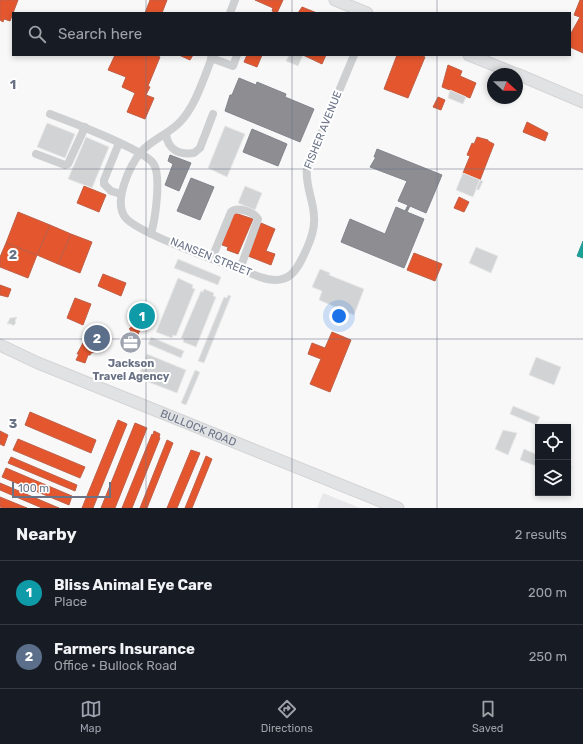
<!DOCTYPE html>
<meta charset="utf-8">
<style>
body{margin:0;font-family:Rubik,sans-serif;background:#20242c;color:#f1f3f6}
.controls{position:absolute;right:12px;bottom:12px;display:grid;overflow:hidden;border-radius:0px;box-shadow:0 2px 6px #0003}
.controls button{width:36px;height:36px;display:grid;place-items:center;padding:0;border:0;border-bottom:1px solid #363941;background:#171b24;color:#f1f3f6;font:20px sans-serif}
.compass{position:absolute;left:487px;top:68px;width:36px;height:36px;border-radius:50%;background:#171b24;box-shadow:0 2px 6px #0003;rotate:112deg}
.scale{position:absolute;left:12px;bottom:10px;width:99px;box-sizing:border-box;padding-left:4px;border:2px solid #6a7386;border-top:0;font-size:11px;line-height:14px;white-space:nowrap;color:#6a7386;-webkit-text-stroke:3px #fff;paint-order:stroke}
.you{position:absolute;left:339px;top:316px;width:14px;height:14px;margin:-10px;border:3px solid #fff;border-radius:50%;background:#1a73e8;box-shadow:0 0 0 6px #1a73e833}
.badge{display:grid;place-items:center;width:26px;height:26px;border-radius:50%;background:#9ca2ae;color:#fff;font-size:13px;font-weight:700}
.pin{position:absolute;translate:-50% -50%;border:2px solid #fff;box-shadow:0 1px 4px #0006}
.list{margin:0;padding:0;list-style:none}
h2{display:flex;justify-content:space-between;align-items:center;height:52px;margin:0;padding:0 16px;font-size:17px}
h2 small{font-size:13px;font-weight:400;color:#9ea1a6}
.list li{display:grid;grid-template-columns:26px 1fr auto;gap:12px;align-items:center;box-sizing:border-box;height:64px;padding:0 16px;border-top:1px solid #363941}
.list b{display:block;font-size:15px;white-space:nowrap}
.list p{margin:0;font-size:13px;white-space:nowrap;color:#9ea1a6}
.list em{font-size:13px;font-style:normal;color:#9ea1a6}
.icon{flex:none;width:22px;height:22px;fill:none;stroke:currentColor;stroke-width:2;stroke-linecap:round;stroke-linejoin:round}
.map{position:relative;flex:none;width:583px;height:508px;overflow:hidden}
.search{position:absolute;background:#171b24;box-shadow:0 2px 6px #0003;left:12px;right:12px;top:12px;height:44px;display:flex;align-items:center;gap:10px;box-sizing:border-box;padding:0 14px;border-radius:0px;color:#9ea1a6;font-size:15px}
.sheet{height:180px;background:#171b24}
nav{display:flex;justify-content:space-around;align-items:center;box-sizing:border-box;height:56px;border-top:1px solid #363941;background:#171b24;font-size:11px;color:#9ea1a6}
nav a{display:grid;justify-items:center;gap:2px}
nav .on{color:#9ca2ae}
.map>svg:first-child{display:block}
.built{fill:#e8e8ea}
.shops{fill:#e4572e;stroke:#bf5f48}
.offices{fill:#7b5ea7;stroke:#76649d}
.public{fill:#17a398;stroke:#309593}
.industry{fill:#8d8d92;stroke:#82858e}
.building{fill:#d2d3d4;stroke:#e8e8e8}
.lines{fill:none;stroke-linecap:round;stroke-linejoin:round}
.secondary-casing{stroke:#d4d4d6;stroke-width:13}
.street{stroke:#cecfd1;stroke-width:8}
.secondary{stroke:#e1e2e3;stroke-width:11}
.grid{fill:none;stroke:#6a7386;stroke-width:1;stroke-opacity:0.55}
.labels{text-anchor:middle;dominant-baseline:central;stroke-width:4;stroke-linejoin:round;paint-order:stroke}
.street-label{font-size:11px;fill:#6a7386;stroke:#fff}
.poi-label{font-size:11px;font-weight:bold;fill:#6a7386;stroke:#fff}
.grid-label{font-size:13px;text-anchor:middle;font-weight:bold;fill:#6a7386;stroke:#fff;stroke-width:4;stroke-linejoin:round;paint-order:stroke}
</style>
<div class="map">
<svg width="583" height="508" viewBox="0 0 583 508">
<rect width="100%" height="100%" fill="#f8f8f8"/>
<path class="built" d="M323 493 360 508H317Z"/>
<path class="shops" d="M0 0H18L10 21 4 19 3 22 0 20Z
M150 0H167L162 13H145Z
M255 0H283L277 13 272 11 273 8Z
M580 0H583V53L570 47V35L580 17 574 15Z
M302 7 317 13H298Z
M115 55H154L160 57 148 86 150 87 146 95 154 98 145 119 127 112 135 93 122 87 126 77 108 70Z
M179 55H193L190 60Z
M247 55H262L257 67 244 62Z
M303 55H326L322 64Z
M397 55H420L425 57 408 98 384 89Z
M448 65 462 71 460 76 476 83 470 98 442 87Z
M438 97 445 100 441 110 433 107Z
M527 122 548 133 545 141 523 132Z
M477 137 488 140V141L494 144 480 180 463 173 470 156 467 155 472 143 474 144Z
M84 186 106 195 99 212 77 203Z
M459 197 469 202 464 212 454 208Z
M18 212 50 225 37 255 6 243Z
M235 213 253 219 238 254 227 250 228 247 222 245 226 231 230 226 231 219Z
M261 223 275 229 266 251 275 254 271 265 248 256Z
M50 225 71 234 58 264 37 255Z
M71 234 92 242 80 273 58 264Z
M6 243 37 255 28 278 0 267V257Z
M414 253 442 264 435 281 407 270Z
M103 274 126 283 121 296 98 286Z
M0 285 11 289 8 297 0 295Z
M75 298 91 304 83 325 67 318Z
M142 305 149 308 137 337 129 334 131 330 129 329 135 324Z
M332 332 351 340 330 392 310 384 321 359 308 354 312 343 325 348Z
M83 343 95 348 93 353 92 352 90 355H88L85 363 76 360 79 354H77Z
M30 412 96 440 91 453 25 425Z
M118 420 127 424 93 508H82Z
M135 423 147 428 115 508H101Z
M0 431 8 435 4 446 0 444Z
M154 431 160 434 159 437 160 438 132 508H122L152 434 153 435Z
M18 439 85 467 80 478 13 450Z
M167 440 173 443 147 508H140Z
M191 450 200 453 177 508H167Z
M206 456 212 459 192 508H185Z
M11 457 77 485 75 491 8 463Z
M6 468 72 496 69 505 2 477Z
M0 483 59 508H42L0 490Z
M0 497 27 508H3L0 507Z"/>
<path class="offices" d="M94 331 105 336 100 348 89 344Z
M131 335 137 337 133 351 125 348 126 341 128 342Z"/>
<path class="public" d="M583 241V258L577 256Z"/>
<path class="industry" d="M239 78 256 85 257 82 286 94 285 97 314 109 300 142 225 111 230 95H232Z
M252 129 287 144 278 166 243 152Z
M377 149 442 175 426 213 410 206 407 212 424 219 404 268 341 242 350 219 385 234 396 207 405 211 408 205 398 201 407 181 370 167 376 157H374Z
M170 155 191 163 179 191 165 185 173 164 168 161Z
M191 178 214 187 200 220 177 211Z"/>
<path class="building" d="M289 55H303L298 66 286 61Z
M450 90 466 97 463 104 448 98Z
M47 123 75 134 65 158 37 147Z
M225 126 245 134 227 177 208 168Z
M86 137 109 147 92 188 68 179Z
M463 173 480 180 473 197 456 190Z
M480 180 483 181 479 190 476 189Z
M245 186 262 193 255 210 238 203Z
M476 247 498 256 491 273 469 263Z
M178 259 221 277 218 285 174 268Z
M320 269 330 273 329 275 364 289 354 315 319 300 322 291 312 287Z
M178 278 193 285 192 288 195 289 176 336 173 335 172 338 156 332Z
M204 289 214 293 213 296 216 297 196 347 183 342 184 339 181 338 201 291 203 292Z
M228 295 231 296 204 363 198 361 224 297 227 298Z
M17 317 15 321 16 323 13 326 11 324H7L10 318Z
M151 337 184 351 181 358 148 344Z
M147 354 186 370 177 393 138 378Z
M536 357 561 367 554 385 529 375Z
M195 370 200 372 186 405 181 403Z
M513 406 540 417 536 425 510 414Z
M503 430 517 433 508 455 495 449Z
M524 449 538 455 536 466 520 460Z
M568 465 572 467 568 475Z"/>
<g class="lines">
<defs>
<g id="secondary">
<path d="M335 0 367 13"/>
<path d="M469 55 516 74"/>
<path d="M517 74 583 102"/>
<path id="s1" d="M0 345 38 363 398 508"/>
</g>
</defs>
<use href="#secondary" class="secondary-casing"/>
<path class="street" d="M230 13 235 0
M213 55C204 77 196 106 179 123 167 135 151 140 141 152 130 165 113 201 125 217 137 234 235 267 260 277 289 287 297 271 307 248 312 237 315 227 314 216 313 198 305 186 307 168L354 55
M211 58 233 66 237 55
M50 114C69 121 144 150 153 163 162 175 155 220 151 234
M166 134C168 150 179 155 194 153L200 148 213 114
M119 143 104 180V184L111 191 121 194
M36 154 65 165 68 164 85 127
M212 258 231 212C237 206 254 212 258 219L240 269"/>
<use href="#secondary" class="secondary"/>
</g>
<path class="grid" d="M146 0V13M292 0V13M437 0V13M146 55V508M292 55V508M437 55V508M0 169H583M0 339H583"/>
<defs>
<symbol id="office-disc" viewBox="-11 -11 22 22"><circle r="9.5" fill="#9ca2ae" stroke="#fff"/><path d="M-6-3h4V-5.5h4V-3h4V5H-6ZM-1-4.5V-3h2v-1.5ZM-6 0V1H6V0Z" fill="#fff"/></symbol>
</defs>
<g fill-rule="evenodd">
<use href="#office-disc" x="118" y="330" width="25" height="25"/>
</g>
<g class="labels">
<g class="street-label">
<text transform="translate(323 130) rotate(-68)">FISHER AVENUE</text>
<text transform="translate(211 257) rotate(22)">NANSEN STREET</text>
<text stroke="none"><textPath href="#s1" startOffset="215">BULLOCK ROAD</textPath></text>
</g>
<g class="poi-label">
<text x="131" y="363">Jackson<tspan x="131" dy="13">Travel Agency</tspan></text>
</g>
</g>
<g class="grid-label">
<text x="13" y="89">1</text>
<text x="13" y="259">2</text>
<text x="13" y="428">3</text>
</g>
</svg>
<div class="controls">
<button><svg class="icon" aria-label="locate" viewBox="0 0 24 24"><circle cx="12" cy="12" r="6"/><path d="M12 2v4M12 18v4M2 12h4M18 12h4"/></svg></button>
<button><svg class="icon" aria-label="layers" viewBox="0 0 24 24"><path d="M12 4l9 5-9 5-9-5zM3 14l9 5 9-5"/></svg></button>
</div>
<svg class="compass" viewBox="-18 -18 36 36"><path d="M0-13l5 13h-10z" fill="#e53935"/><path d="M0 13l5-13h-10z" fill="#9ea1a6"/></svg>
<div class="scale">100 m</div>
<div class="you"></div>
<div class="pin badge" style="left:142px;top:316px;background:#0f9aa8">1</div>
<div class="pin badge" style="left:97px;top:338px;background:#5c6f8a">2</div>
<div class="search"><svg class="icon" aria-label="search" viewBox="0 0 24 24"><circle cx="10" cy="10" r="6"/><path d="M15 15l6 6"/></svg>Search here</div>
</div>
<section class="sheet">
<h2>Nearby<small>2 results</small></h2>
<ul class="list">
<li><span class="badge" style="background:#0f9aa8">1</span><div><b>Bliss Animal Eye Care</b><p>Place</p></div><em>200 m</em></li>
<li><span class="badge" style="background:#5c6f8a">2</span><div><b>Farmers Insurance</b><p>Office · Bullock Road</p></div><em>250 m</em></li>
</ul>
</section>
<nav>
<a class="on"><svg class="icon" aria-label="map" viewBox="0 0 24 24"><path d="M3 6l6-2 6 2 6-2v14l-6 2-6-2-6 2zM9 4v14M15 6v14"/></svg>Map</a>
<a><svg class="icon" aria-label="directions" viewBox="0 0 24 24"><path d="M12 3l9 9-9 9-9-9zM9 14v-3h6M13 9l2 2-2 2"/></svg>Directions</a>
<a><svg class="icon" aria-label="saved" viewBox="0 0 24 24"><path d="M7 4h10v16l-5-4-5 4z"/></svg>Saved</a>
</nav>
